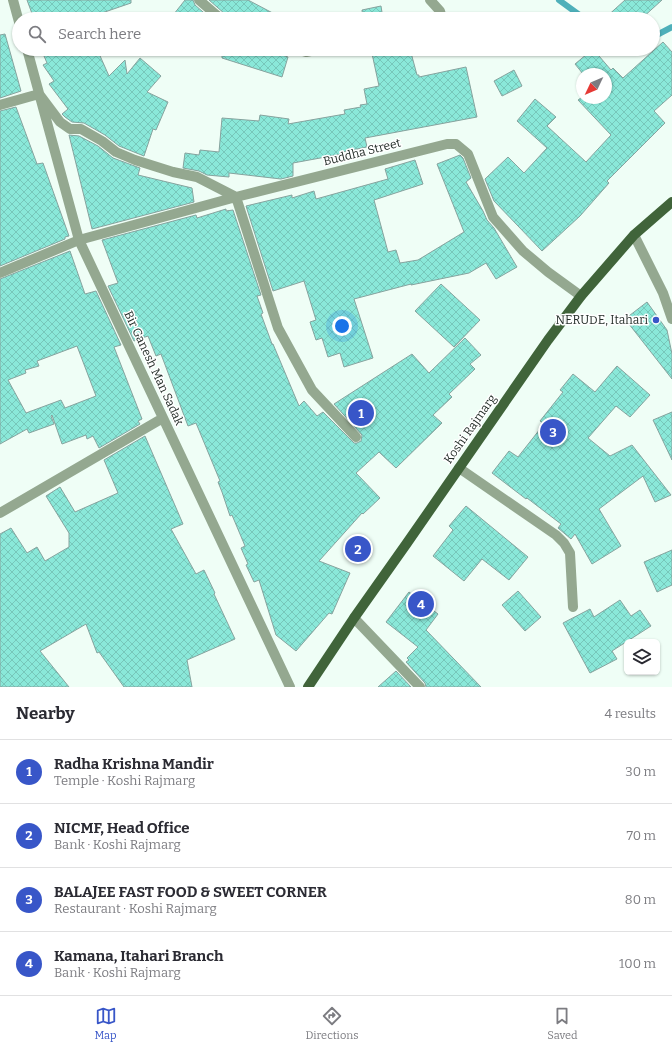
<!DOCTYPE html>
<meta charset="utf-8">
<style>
body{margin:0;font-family:Bitter,serif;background:#f2f2f3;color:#2b2b33}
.controls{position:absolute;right:12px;bottom:12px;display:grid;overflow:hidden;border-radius:6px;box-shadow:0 1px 3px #0004}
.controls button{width:36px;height:36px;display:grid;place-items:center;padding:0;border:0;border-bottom:1px solid #e1e1e2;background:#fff;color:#2b2b33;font:20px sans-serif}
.compass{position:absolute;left:576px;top:68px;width:36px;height:36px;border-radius:50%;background:#fff;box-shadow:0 1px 3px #0004;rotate:226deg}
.you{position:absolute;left:342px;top:326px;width:14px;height:14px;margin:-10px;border:3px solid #fff;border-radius:50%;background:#1a73e8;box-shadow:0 0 0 6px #1a73e833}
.badge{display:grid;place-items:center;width:26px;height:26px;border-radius:50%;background:#3856c8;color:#fff;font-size:13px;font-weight:700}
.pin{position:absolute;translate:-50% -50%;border:2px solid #fff;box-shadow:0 1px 4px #0006}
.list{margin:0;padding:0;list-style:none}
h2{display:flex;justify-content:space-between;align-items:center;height:52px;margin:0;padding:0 16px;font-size:17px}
h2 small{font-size:13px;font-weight:400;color:#7c7c81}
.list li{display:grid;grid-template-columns:26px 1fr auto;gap:12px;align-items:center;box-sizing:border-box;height:64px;padding:0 16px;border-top:1px solid #e1e1e2}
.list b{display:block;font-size:15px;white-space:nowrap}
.list p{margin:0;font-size:13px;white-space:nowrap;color:#7c7c81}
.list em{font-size:13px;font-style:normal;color:#7c7c81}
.icon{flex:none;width:22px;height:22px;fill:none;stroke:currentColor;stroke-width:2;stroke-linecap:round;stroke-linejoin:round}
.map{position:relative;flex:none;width:672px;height:687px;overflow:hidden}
.search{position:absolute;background:#fff;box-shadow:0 1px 3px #0004;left:12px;right:12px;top:12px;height:44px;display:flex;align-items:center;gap:10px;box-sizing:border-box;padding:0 14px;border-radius:22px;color:#7c7c81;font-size:15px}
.sheet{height:308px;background:#fff}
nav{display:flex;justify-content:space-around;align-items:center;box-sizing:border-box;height:56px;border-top:1px solid #e1e1e2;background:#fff;font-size:11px;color:#7c7c81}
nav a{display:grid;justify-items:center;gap:2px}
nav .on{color:#3856c8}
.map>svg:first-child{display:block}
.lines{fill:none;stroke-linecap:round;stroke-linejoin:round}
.stream{stroke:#4eb0ba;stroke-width:6}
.building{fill:url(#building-cross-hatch);stroke:#86a39e;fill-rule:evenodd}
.street{stroke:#94a890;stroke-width:10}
.primary{stroke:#40643a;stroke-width:10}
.poi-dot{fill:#3856c8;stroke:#fff;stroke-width:1.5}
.labels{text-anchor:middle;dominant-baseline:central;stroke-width:3;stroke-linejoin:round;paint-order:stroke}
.street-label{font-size:12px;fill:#242e29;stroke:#fff}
.poi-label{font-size:12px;fill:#242e29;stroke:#fff;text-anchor:end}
</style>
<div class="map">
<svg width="672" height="687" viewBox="0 0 672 687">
<defs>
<pattern id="building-cross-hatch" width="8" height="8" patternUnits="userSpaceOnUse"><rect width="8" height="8" fill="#8ae8d9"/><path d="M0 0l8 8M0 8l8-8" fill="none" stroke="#77c7ba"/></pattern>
</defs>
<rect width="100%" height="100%" fill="#effef6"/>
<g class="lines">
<path class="stream" d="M559 0 585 19
M653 37 672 27"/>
</g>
<path class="building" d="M27 0H131V3L96 15 98 19H34Z
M185 0H193L195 5 211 19H170Z
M209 0H248L284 19H227L225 14Z
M625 0H662L641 19H604Z
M381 6 383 19H363L362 10Z
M5 34 21 91 0 98V35Z
M663 42 672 52V95L654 111 665 123 607 181 609 183 580 216 542 251 494 201 485 179 508 157 524 173 547 148 517 121 535 99 556 117 547 126 586 162 611 135 578 100 582 97V98H606V74H583L575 64 593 49 611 70 613 68 623 78Z
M41 49H97L109 76 125 60 127 74 140 58 161 76 147 92 168 102 156 130 153 129 144 156 119 146 105 135 84 123 72 122 65 117 62 114 68 109 49 84 54 81 43 65 47 63Z
M214 49H264L288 57 282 77 222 58V55Z
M371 49H410L417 75H419V77L466 67 477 117 365 138 367 147 342 152V154L293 163V176L281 179 229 173V177L207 175 199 171 183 168 185 153 199 155 200 150 219 152 222 118 259 121 260 115 289 119 288 124 345 114 344 110 361 107 360 105 367 104 364 89 379 86Z
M514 70 522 86 502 96 494 81Z
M16 107 37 164 43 163 69 236 65 237V239L0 266V111Z
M69 135 79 136 98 146 113 158 140 168 138 175 192 188 194 202 92 229Z
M460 155 463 158 471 178 466 182 483 211 487 220 494 228 517 267 496 279 486 263 469 273 411 285V284L354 299 373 358 344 367 340 353 328 357 322 338 316 340 310 322 316 320 304 281 273 291 246 206 292 195V198L314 191 316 199 388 179 385 169 415 160 423 184 374 200 388 252 396 250 400 263 418 260 464 232 437 164Z
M226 209V211L233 210 261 295 257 296 263 313 261 314 272 344H273L299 406 304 401 317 416 323 412 354 443H357L361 441 362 435 334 404 412 354 429 373 465 338 481 355 470 364 475 369 449 394 452 397 433 415 442 423 396 468 379 452 356 473 380 498 363 514 362 513 319 561 350 573 332 614 329 613 296 651 276 635 259 580 254 582 246 565 248 564 241 548 245 546 232 515 230 516 222 492 218 482 220 481 196 423 188 426 161 354 156 356 148 336 134 341 108 286 118 283 102 240 196 215 197 218Z
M70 251 85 294 96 291 121 345 114 347 142 419 138 421 140 424 99 448 93 436 87 439 86 435 62 444 52 415 51 416 54 424 29 433 27 429 0 444V279ZM77 346 96 396 65 408 61 400 26 413 8 380 26 373 25 370 39 366 37 361Z
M441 284 480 320 454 347 415 311Z
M647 302 667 330 672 354V379L625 319Z
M617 366 650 395 630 417 616 406 588 438 610 456 632 445 671 495 655 502 643 476 599 509 621 546 592 564 575 534 571 539 558 528 561 524 527 498 526 499 492 473 509 451 518 457 544 424 540 421 563 392 560 390 573 374 595 392Z
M672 412V460L653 420Z
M145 436 183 524 171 529 196 574 204 570 215 593 214 594 235 639 187 660 192 687H124L99 652 97 653 86 624 40 651 69 687H0V534L11 528 27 553 37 547 45 561 69 547V533L46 496 60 487 75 512 118 493 104 460Z
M466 506 528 557 509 580 482 559 464 581 433 556 453 530 449 526Z
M672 550V585L657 592 644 562Z
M518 591 541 617 525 631 502 605Z
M409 592 438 614 426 630 481 687H426L425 683 406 662 409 660 407 658 418 647 386 622Z
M620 600 631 616 640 610 651 626 612 651 617 659 590 673 563 623 590 609 594 617Z
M396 671 411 687H378Z"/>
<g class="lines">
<path class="street" d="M13 0 19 22
M199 0 221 19
M430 0 440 11 442 18 441 19
M27 49 79 240 290 687
M296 49 306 52 320 49
M0 105 39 94 60 122 70 129H81L102 141 116 152 135 160 173 172 197 177 236 197 278 328 312 390 356 437
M634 235 663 293 672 319
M0 273 79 240 236 197 447 144H456L468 154 493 217 523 251 548 272 581 296
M459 468 556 535 564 543 570 553 573 607
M0 513 163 418
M354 618 420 687"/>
<path class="primary" d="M308 687 354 618 407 543 548 340 581 296 634 235 672 202"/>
</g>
<circle class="poi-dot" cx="656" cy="320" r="4"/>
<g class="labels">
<g class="street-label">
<text transform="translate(362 152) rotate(-14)">Buddha Street</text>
<text transform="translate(154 368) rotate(65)">Bir Ganesh Man Sadak</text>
<text transform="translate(470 429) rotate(-55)">Koshi Rajmarg</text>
</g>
<g class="poi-label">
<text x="648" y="320">NERUDE, Itahari</text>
</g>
</g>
</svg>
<div class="controls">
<button><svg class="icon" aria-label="layers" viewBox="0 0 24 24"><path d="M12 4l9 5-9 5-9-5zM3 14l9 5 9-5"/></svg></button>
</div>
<svg class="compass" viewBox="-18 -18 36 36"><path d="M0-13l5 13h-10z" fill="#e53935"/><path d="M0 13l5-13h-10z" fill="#7c7c81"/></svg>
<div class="you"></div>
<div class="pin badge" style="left:361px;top:413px">1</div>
<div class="pin badge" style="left:358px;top:549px">2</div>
<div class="pin badge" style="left:553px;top:432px">3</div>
<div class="pin badge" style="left:421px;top:604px">4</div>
<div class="search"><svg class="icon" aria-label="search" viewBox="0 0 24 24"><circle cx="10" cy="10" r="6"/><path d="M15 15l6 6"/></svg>Search here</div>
</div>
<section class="sheet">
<h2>Nearby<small>4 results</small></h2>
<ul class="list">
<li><span class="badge">1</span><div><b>Radha Krishna Mandir</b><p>Temple · Koshi Rajmarg</p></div><em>30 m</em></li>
<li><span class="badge">2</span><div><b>NICMF, Head Office</b><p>Bank · Koshi Rajmarg</p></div><em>70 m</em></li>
<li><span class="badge">3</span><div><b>BALAJEE FAST FOOD &amp; SWEET CORNER</b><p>Restaurant · Koshi Rajmarg</p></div><em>80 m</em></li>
<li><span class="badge">4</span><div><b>Kamana, Itahari Branch</b><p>Bank · Koshi Rajmarg</p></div><em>100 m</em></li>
</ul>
</section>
<nav>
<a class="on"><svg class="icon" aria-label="map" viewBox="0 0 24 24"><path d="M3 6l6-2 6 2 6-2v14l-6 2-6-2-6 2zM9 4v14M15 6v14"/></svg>Map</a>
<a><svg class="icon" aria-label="directions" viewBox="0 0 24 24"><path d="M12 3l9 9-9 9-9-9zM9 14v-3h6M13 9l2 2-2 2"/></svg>Directions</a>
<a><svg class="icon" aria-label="saved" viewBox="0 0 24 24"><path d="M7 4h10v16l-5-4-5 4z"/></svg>Saved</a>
</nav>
